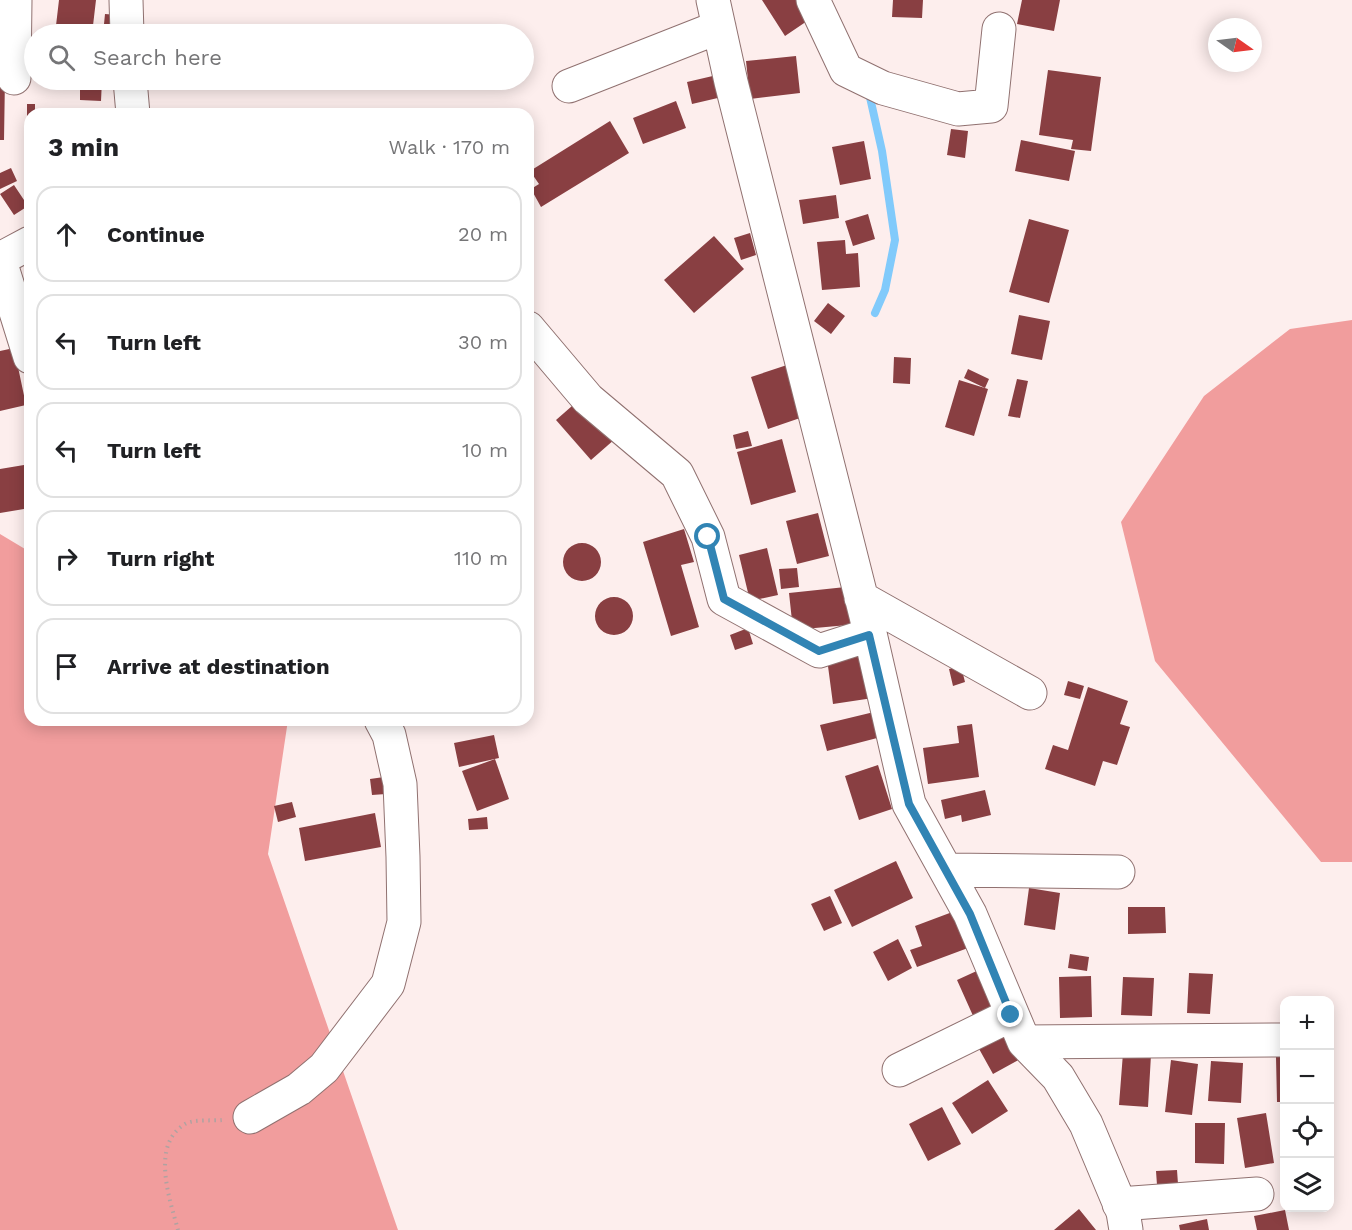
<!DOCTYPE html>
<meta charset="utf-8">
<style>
body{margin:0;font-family:"Work Sans",sans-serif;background:#f2f2f2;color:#202124}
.controls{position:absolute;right:18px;bottom:18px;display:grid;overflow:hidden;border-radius:12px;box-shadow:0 3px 15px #0003}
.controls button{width:54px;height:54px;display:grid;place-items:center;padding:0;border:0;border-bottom:2px solid #e0e0e0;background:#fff;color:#202124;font:30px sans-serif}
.compass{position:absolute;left:1208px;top:18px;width:54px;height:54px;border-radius:50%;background:#fff;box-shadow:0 3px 15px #0003;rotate:104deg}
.stop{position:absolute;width:18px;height:18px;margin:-14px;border:4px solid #3184b4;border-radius:50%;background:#fff}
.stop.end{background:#3184b4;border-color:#fff;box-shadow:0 2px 6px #0008}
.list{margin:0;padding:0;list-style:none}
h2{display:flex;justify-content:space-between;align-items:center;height:78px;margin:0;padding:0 24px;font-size:26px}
h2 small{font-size:20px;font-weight:400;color:#757577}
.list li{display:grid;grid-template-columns:39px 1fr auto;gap:18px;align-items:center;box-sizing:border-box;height:96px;margin:0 12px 12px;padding:0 12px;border:2px solid #e0e0e0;border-radius:18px}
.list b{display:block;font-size:22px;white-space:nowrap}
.list em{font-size:20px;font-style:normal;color:#757577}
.icon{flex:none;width:33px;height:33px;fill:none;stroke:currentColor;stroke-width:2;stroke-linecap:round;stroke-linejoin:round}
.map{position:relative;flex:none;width:1352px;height:1230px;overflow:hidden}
.search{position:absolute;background:#fff;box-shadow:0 3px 15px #0003;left:24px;top:24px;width:510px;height:66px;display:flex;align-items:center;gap:15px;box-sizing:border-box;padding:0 21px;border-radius:33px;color:#757577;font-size:22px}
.panel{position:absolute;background:#fff;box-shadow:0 3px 15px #0003;left:24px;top:108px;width:510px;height:618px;border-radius:18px}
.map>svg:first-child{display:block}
.forest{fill:#f19d9d}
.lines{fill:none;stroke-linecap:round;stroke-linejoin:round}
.stream{stroke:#81cafb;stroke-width:8}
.building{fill:#893f42}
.minor-casing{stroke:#907170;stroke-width:35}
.path{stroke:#b0a2a1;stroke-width:4;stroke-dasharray:1.5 4.5;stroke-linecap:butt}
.minor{stroke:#fff;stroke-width:33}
.route{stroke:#3184b4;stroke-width:8}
</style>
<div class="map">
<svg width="1352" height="1230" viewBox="0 0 1352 1230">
<rect width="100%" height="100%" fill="#fdeeed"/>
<path class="forest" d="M1352 320V862H1321L1155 661 1121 522 1204 396 1290 329Z
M0 534 30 552V720H288L268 854 398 1230H0Z"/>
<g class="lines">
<path class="stream" d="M869 93 882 151 895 240 885 290 875 313"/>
</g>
<path class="building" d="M59 0H96L92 34H55Z
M762 0H801L813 17 785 36Z
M893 0H923L922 18 892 17Z
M1022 0H1060L1054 31 1017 24Z
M105 14 118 15 116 34H103Z
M796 56 800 93 750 99 746 61Z
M1048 70 1101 77 1091 151 1071 149 1073 140 1039 135Z
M717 75 722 97 692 104 687 82Z
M0 77H5L4 140H0Z
M80 80H102L101 101 80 100Z
M676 101 686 128 643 144 633 118Z
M27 104H35V114H30V122H27Z
M610 121 629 153 541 207 531 189 539 184 530 171Z
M951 129 968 131 965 158 947 155Z
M1021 140 1075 151 1069 181 1015 171Z
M864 141 871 179 840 185 832 147Z
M11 168 17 181 0 189V173Z
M14 185 28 206 14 215 0 194Z
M836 195 839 218 803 224 799 200Z
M868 214 875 239 853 246 845 221Z
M1029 219 1069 230 1049 303 1009 292Z
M750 233 756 255 741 260 734 238Z
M714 236 744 269 694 313 664 280Z
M845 240 846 254 858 253 860 287 822 290 817 242Z
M828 303 845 316 831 334 814 321Z
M1019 315 1050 321 1042 360 1011 354Z
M14 348 26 405 0 411V351Z
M894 357 911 358 910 384 893 383Z
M787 365 803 417 768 429 751 377Z
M968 369 989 379 985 388 964 378Z
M1017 379 1028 381 1020 418 1008 416Z
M959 380 988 389 974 436 945 427Z
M580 399 615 439 591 460 556 420Z
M748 431 752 446 736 449 733 435Z
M782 439 796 492 751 505 737 452Z
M30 464V508L0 513V469Z
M818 513 829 556 797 564 786 521Z
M684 529 694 562 681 565 699 627 671 636 643 542Z
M563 562a19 19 0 1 1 38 0a19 19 0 1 1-38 0Z
M767 548 778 595 750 601 739 555Z
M797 568 799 587 781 589 779 569Z
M855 586 859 624 793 630 789 593Z
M595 616a19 19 0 1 1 38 0a19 19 0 1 1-38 0Z
M748 628 753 644 735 650 730 635Z
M866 646 873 698 833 704 826 651Z
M961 666 965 682 953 686 949 669Z
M1068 681 1084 686 1080 699 1064 695Z
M1088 687 1128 701 1120 724 1130 727 1117 765 1103 761 1095 786 1045 769 1053 745 1068 750Z
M874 712 881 737 827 751 820 725Z
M972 724 979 777 928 784 923 748 959 743 957 726Z
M494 735 499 758 459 767 454 743Z
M495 759 509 799 477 811 462 771Z
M878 765 892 809 859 820 845 776Z
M384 777 386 794 372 795 370 779Z
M985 790 991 815 962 822 961 815 945 819 941 800Z
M292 802 296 817 278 822 274 806Z
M375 813 381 847 305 861 299 828Z
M487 817 488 829 469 830 468 819Z
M896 861 913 898 852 927 834 890Z
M1029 888 1060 893 1055 930 1024 925Z
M830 896 842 923 824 931 811 904Z
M1128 907H1165L1166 933 1128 934Z
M963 908 976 945 917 967 910 950 922 946 915 926Z
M898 939 912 968 888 981 873 952Z
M1070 954 1089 957 1087 971 1068 968Z
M981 969 998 1007 974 1018 957 980Z
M1189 973 1213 974 1210 1014 1187 1013Z
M1091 976 1092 1017 1060 1018 1059 977Z
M1123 977 1154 978 1152 1016 1121 1015Z
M1007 1031 1022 1058 993 1074 978 1047Z
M1123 1053 1151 1055 1148 1107 1119 1105Z
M1276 1057H1284V1102H1277Z
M1171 1060 1198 1064 1192 1115 1165 1112Z
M1211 1061 1243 1063 1241 1103 1208 1101Z
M988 1080 1008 1111 972 1134 952 1103Z
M942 1107 961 1144 928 1161 909 1124Z
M1266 1113 1274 1163 1245 1168 1237 1118Z
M1195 1123H1225L1224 1164 1195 1163Z
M1177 1170 1178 1184 1157 1185 1156 1171Z
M1079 1209 1096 1230H1054Z
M1285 1210 1289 1230H1257L1254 1216Z
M1207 1219 1209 1230H1180L1179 1225Z"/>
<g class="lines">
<defs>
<path id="minor" d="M126 0 127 34
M713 0 731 82 866 616 909 804 970 914 1024 1042 1058 1077 1086 1124 1123 1212 1126 1230
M813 0 846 70 883 88 958 109 991 106 999 29
M14 78 15 0
M130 80 133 114
M569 86 719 27
M0 259 30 243
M0 261 30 357
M528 328 588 399 677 474 708 537 724 599 819 651 869 635
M861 598 1030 693
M946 870 1118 872
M1024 1042 1284 1040
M899 1070 1011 1015
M250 1117 299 1089 324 1068 388 984 404 922 403 857 400 784 389 735 381 720
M1119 1204 1257 1194"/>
</defs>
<use href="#minor" class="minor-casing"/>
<path class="path" d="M178 1230C170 1200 150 1145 185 1124 193 1119 212 1121 222 1120"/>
<use href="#minor" class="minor"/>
</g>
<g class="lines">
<path class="route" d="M708 537 724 599 819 651 869 635 909 804 970 914 1011 1015"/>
</g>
</svg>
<div class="controls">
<button>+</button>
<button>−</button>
<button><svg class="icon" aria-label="locate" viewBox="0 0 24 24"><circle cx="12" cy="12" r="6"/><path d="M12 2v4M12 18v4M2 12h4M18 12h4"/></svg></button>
<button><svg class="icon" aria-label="layers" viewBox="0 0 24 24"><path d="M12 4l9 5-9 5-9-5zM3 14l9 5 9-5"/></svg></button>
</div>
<svg class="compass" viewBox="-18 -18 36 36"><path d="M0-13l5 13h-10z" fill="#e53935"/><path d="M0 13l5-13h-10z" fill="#757577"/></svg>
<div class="stop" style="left:708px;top:537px"></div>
<div class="stop end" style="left:1011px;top:1015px"></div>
<div class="search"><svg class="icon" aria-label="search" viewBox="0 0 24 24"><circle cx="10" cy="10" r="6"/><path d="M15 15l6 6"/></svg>Search here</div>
<section class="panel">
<h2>3 min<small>Walk · 170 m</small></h2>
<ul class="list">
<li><svg class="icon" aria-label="ahead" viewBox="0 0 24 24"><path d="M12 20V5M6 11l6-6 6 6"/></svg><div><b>Continue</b></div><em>20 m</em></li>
<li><svg class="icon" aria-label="left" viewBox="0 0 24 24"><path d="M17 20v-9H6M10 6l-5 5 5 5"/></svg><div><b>Turn left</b></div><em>30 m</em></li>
<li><svg class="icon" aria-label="left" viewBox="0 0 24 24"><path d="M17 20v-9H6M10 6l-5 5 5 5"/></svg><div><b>Turn left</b></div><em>10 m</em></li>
<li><svg class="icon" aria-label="right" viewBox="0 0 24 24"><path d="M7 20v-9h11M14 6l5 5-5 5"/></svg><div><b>Turn right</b></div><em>110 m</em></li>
<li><svg class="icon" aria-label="arrive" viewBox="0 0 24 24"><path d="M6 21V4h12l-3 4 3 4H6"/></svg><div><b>Arrive at destination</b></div></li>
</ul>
</section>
</div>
